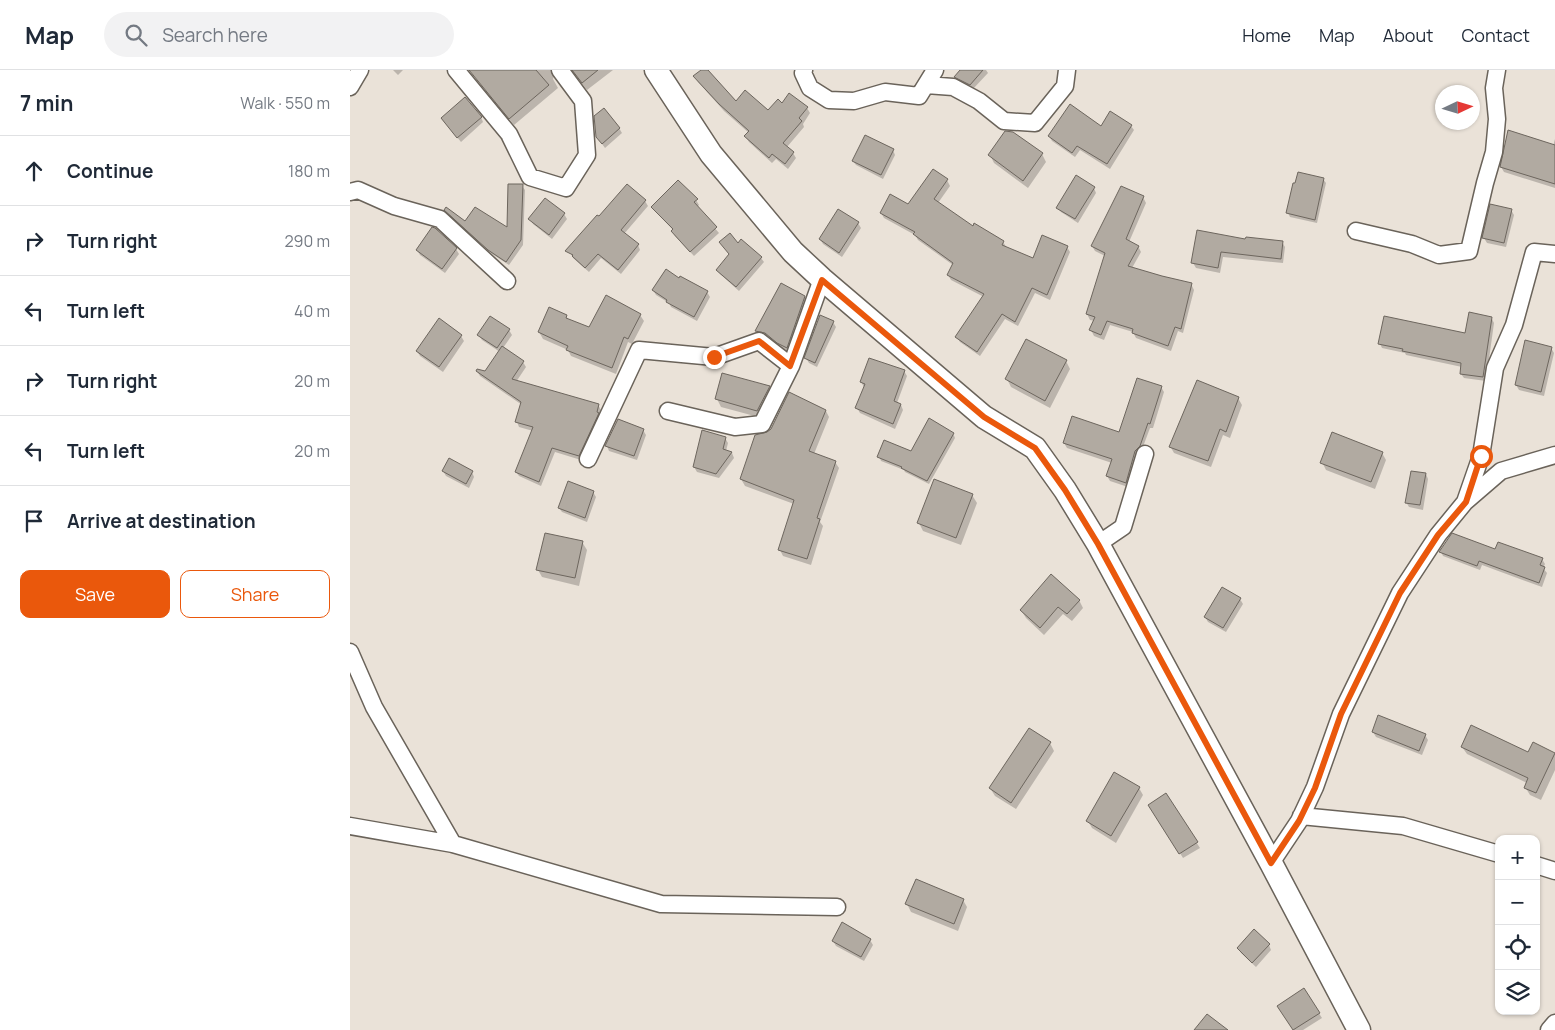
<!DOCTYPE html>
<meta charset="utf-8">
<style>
body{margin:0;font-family:Manrope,sans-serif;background:#f2f2f3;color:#1f2937}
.controls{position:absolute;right:15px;bottom:15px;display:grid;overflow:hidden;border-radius:10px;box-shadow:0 1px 4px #0004}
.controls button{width:45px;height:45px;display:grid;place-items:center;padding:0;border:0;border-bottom:1px solid #e0e1e3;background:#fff;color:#1f2937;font:25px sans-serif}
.compass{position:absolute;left:1085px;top:15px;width:45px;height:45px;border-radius:50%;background:#fff;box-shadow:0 1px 4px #0004;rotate:86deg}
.stop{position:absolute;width:15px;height:15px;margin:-11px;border:4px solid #ea580c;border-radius:50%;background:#fff}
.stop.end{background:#ea580c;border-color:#fff;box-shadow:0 1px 5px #0008}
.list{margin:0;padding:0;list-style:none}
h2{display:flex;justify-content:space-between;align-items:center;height:65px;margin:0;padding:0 20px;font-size:21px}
h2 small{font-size:16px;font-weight:400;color:#747a83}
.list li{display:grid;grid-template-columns:32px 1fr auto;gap:15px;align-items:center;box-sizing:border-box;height:70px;padding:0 20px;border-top:1px solid #e0e1e3}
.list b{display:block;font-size:19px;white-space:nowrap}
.list em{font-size:16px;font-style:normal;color:#747a83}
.actions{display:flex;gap:10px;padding:15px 20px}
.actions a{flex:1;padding:11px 0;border:1px solid #ea580c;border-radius:10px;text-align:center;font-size:18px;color:#ea580c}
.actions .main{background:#ea580c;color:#fff}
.icon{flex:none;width:28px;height:28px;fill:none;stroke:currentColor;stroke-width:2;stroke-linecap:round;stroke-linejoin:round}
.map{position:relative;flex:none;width:1205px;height:960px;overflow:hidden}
header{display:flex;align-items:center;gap:30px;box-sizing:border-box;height:70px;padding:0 25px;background:#fff;border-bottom:1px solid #e0e1e3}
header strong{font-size:24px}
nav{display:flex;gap:28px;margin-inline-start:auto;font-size:18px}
.search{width:350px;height:45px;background:#f2f2f3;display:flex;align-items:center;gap:12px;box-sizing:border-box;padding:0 18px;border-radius:28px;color:#747a83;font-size:19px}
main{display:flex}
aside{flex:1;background:#fff}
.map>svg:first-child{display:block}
.shadow{fill:#0003}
.building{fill:#b1aaa1;stroke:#6d665e}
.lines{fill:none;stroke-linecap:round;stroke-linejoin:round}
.minor-casing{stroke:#6a635a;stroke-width:19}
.secondary-casing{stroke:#6a635a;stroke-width:25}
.minor{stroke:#fff;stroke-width:16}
.secondary{stroke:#fff;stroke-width:22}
.route{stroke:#ea580c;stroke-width:6}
</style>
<header>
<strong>Map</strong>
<div class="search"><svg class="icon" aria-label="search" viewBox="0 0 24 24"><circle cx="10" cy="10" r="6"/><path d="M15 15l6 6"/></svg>Search here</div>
<nav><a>Home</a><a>Map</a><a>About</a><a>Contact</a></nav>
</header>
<main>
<aside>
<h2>7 min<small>Walk · 550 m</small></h2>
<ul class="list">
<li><svg class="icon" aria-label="ahead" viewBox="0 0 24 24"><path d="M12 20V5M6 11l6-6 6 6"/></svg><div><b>Continue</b></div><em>180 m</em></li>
<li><svg class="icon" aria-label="right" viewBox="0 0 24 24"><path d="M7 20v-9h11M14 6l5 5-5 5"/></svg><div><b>Turn right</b></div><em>290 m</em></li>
<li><svg class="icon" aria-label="left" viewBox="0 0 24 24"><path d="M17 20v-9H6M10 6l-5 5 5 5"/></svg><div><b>Turn left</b></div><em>40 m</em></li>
<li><svg class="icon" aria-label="right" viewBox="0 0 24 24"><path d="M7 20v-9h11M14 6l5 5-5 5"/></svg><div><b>Turn right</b></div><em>20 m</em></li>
<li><svg class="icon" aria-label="left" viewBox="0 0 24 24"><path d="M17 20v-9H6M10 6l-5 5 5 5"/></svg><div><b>Turn left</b></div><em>20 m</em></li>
<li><svg class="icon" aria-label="arrive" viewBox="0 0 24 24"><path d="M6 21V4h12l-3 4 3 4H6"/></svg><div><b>Arrive at destination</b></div></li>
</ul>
<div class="actions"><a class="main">Save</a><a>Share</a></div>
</aside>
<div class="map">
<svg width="1205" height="960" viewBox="0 0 1205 960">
<rect width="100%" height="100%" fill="#eae2d8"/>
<path class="shadow" d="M43 0H53L48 5Z
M122 0H207L205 3 203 9 208 18 164 55 126 8Z
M221 0H263L237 20Z
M353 0H357L386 32 418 41 432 35 457 38 460 43 453 54 454 57 437 77 443 83 446 88 438 99 426 89 422 93 399 72 396 67 399 63 374 41 348 12 345 6Z
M612 0H636L638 3 623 19 608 12 605 7Z
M131 47 133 52 111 72 92 49Z
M781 56 784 60 760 99 730 80 725 87 702 71 699 66 752 57Z
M269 58 272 63 255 78 247 67Z
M1205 69V118L1154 102 1151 97 1203 76Z
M543 80 545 85 533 109 506 95 503 91Z
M692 84 696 92 678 118 644 93 640 85Z
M973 109 976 113 967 153 940 147 938 143Z
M597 110 600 116 588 133 623 158 653 172 657 178 684 190 717 177 720 182 700 230 685 223 668 256 655 249 630 286 610 272 607 267 634 227 601 210 598 205 603 195 568 170 565 165 534 148 531 143 558 136Z
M172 116 175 120 173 175 159 195 142 184 98 144 96 140 116 153 158 159Z
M744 118 746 123 728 153 711 142 708 138Z
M793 127 796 133 779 172 788 176 791 182 782 198 841 214 844 220 833 263 828 261 821 281 786 268 783 262 760 255 754 270 744 266 741 260 745 251 740 250 737 244 755 186 745 181 742 176Z
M346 130 349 135 347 137 369 163 344 186 325 166 322 161 323 160 306 142 303 137Z
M295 131 298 136 274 164 288 175 290 180 271 204 251 188 239 202 223 188 220 182 249 148Z
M1161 140 1164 145 1156 177 1137 173 1134 168Z
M214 144 217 149 202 169 183 154 180 149Z
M508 153 511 158 492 187 473 174 470 169Z
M897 171 932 172 935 177 933 193 873 187 870 203 846 198 843 193Z
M388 175 411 188 414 192 389 221 370 204 367 200Z
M106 179 109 184 95 203 70 185 67 180Z
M303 220 357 222 360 227 347 251 321 237 319 233 306 225Z
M455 227 459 234 441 285 411 269 407 261Z
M290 245 294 251 282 274 278 272 266 304 221 286 218 280 193 269 189 262 216 246 219 251 240 259Z
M1142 249 1144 253 1136 311 1114 308 1111 304 1112 297 1056 285 1055 283 1032 278 1030 274 1116 264Z
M483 252 486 257 467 297 459 293 456 288Z
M159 260 162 265 153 278 173 292 176 297 166 312 248 335 251 340 231 390 205 382 191 416 169 406 166 402 183 361 169 357 167 352 172 335 130 306 127 301 136 303 150 282 132 270 129 265Z
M111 266 114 271 93 302 70 286 67 281Z
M1201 278 1204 283 1194 326 1169 320 1166 315Z
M716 291 720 299 700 338 661 317 657 309Z
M554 301 557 306 547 333 551 335 553 340 545 359 510 343 507 338 514 317 511 312Z
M847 312 888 328 892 335 880 368 873 365 861 397 824 383 820 376 829 353H831Z
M811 317 814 322 803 358H800L778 417 760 411 757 406 762 393 717 378 714 373 770 363Z
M419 318 423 325 412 348 371 337 367 329Z
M476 341 479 347 464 384 485 392 489 398 470 452 473 456 461 495 433 486 430 480 444 434 395 416 391 409Z
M293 360 296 365 287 390 259 381 257 376Z
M603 363 605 368 579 414 555 402 554 400 531 391 529 386 561 383Z
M375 368 378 373 376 381 382 383 384 388 369 408 347 402 344 397Z
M1032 383 1036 390 1025 419 976 400 972 392Z
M93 401 122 402 124 407 119 418 96 406Z
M1076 404 1078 409 1073 440 1059 437 1056 432Z
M243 422 246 427 237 452 212 442 209 438Z
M622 425 627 433 611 475 573 461 569 453Z
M232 472 237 480 229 516 192 507 188 500Z
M1146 480 1192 489 1195 494 1193 498 1197 503 1192 517 1132 495 1130 500 1093 486 1091 482Z
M890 529 893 534 876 562 858 552 855 547Z
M729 530 733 538 722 551 713 544 694 565 676 548 671 540Z
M1023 662 1075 665 1078 670 1072 685 1026 667Z
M700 673 704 681 666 739 645 726 640 718Z
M1184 674 1205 684V700L1191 730 1180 725 1175 717 1177 713 1117 684 1112 677 1179 684Z
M789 718 793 725 766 773 742 758 738 751Z
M816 725 850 778 833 788 800 735Z
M613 830 617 837 608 861 561 842 557 834Z
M520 870 523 875 514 891 486 876 483 871Z
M919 875 921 880 906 897 891 883 888 878Z
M954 920 972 948 953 960H944L929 936Z"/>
<path class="building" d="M119 0H186L199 15 159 49Z
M222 0H248L232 13Z
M351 0H358L386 31 395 20 418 40 428 29 432 33 439 23 458 37 449 48 452 51 433 73 444 82 435 94 422 84 419 88 394 66 399 61 369 34 343 6Z
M610 0H633L620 15 604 7Z
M115 27 132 47 107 68 91 48Z
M720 34 751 56 760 41 782 55 757 94 727 76 722 83 698 66Z
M254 38 270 58 252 74 246 67 244 46Z
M1158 60 1205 75V114L1150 97Z
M655 61 663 62 693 83 673 111 638 85Z
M515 65 544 79 531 105 502 91Z
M583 99 598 109 584 129 623 156 624 153 654 171 652 175 683 188 692 165 718 176 697 225 682 218 665 252 652 244 627 282 605 267 634 224 597 205 603 193 563 164 565 162 530 143 540 124 558 134Z
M948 102 974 108 965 150 936 143 943 113H945Z
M726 105 745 117 725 149 706 138Z
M328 110 348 129 344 132 367 157 340 182 321 161 323 159 301 137Z
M158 114H173L171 170 156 192 138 180 94 140 96 137 115 151 125 137 157 157Z
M277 114 296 130 271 160 289 174 268 200 248 184 235 198 222 186 223 185 215 181 247 145 249 146Z
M771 116 794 126 776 169 789 176 778 196 812 206 842 213 831 259 825 257 818 276 782 263 783 259 757 251 751 265 739 260 745 247 736 244 755 183 741 176Z
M195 128 215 143 199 165 178 149Z
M1140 134 1162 139 1154 173 1132 168Z
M488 139 509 152 489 183 469 169Z
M82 157 85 158 107 178 92 199 66 180Z
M847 160 895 169 896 167 933 171 931 189 871 182 868 198 841 193Z
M380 163 388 173 391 169 412 187 386 217 366 200 379 184 369 172Z
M316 199 329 208 330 206 358 221 344 247 316 232 317 230 302 220Z
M431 213 455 226 437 278 427 273 415 263 405 261Z
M256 225 291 244 278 269 274 267 262 298 216 280 218 276 188 262 199 237 217 245 216 248 239 257Z
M1119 242 1142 247 1133 307 1110 304 1111 293 1052 281 1053 279 1028 274 1034 246 1115 263Z
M470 245 484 251 465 293 454 288Z
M140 246 160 259 147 278 127 265Z
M89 248 112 265 89 297 66 281Z
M676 269 717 290 695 331 655 309Z
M1175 270 1202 277 1191 322 1165 315Z
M152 276 174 291 162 309 249 334 247 342 249 343 229 386 202 378 189 412 165 402 183 357 165 352 171 332 126 301 127 299 135 301Z
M519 288 555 300 544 331 551 334 543 354 505 338 515 314 510 312Z
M372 303 420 316 407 341 365 329Z
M787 308 812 316 800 354 798 353 790 376 785 381 776 413 756 406 762 389 713 373 722 346 769 362Z
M847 310 889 327 876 362 870 359 858 391 819 377Z
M439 322 476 340 459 381 486 391 467 448 470 449 457 489 428 480 444 430 390 409 405 365 417 362 421 359Z
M579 348 604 363 577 411 551 398 552 397 527 387 534 370 561 381Z
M268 349 294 359 284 386 255 376Z
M352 360 376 367 373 379 382 382 366 404 343 397Z
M982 362 1033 382 1021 412 970 393Z
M99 388 123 401 116 414 92 401Z
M1061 401 1076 403 1070 435 1055 433Z
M584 409 623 424 606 468 567 453Z
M218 411 244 421 235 448 208 438Z
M195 463 233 471 225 508 186 500Z
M1102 463 1145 479 1148 472 1193 488 1190 495 1195 497 1189 513 1129 491 1127 496 1089 482Z
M701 504 730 530 717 544 708 537 690 558 670 540Z
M872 517 891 528 873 558 854 547Z
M1028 645 1076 664 1069 681 1022 662Z
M1121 655 1178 682 1183 672 1205 683 1186 723 1174 718 1178 708 1111 677Z
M679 658 701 672 661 733 639 718Z
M764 702 790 717 761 766 736 751Z
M816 723 848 772 829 784 798 735Z
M566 809 614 829 604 854 555 834Z
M492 852 521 869 511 887 482 871Z
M904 859 920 874 902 893 887 878Z
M954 918 970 943 943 960 927 936Z
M857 944 878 960H844Z"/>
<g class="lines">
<defs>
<path id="minor" d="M106 0 159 64 180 107 216 118 237 85 233 31 210 0
M454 0 453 3 460 18 479 30 504 31 535 22 569 26 585 0
M576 15 603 17 629 31 654 51 685 53 715 16 717 0
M0 17 10 0
M0 122 8 120 44 136 90 149 157 211
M1006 161 1062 174 1089 185 1119 181 1135 113 1144 82 1147 49 1144 18 1147 0
M318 341 385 357 412 354 441 296 472 209
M238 389 289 280 364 287 409 271 441 296
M1115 432 1131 386 1145 298 1164 255 1184 182 1205 184
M748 474 773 457 795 384
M0 582 24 637 103 774 311 834 487 837
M951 746 1053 756 1149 784
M0 756 103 774
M921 793 949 751 965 717 991 644 1050 523 1088 465 1115 432 1151 401 1205 385
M1186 795 1205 801
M1199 960 1205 953"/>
<path id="secondary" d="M306 0 361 84 443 182 472 209 634 347 685 378 715 420 748 474 921 793 1009 960"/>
</defs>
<use href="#minor" class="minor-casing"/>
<use href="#secondary" class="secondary-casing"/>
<use href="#minor" class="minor"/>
<use href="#secondary" class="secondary"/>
</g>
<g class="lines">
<path class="route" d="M364 287 409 271 440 296 472 210 634 347 685 378 715 420 748 474 921 793 949 751 965 718 991 644 1050 523 1088 465 1116 432 1131 386"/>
</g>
</svg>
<div class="controls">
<button>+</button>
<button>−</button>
<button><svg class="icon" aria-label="locate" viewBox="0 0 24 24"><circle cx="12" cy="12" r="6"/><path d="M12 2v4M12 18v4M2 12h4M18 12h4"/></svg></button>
<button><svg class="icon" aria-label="layers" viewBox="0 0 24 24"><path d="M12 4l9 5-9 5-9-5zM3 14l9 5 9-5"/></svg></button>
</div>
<svg class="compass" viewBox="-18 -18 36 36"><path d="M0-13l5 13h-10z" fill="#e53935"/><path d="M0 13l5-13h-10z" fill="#747a83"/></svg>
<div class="stop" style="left:1131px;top:386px"></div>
<div class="stop end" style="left:364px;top:287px"></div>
</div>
</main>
